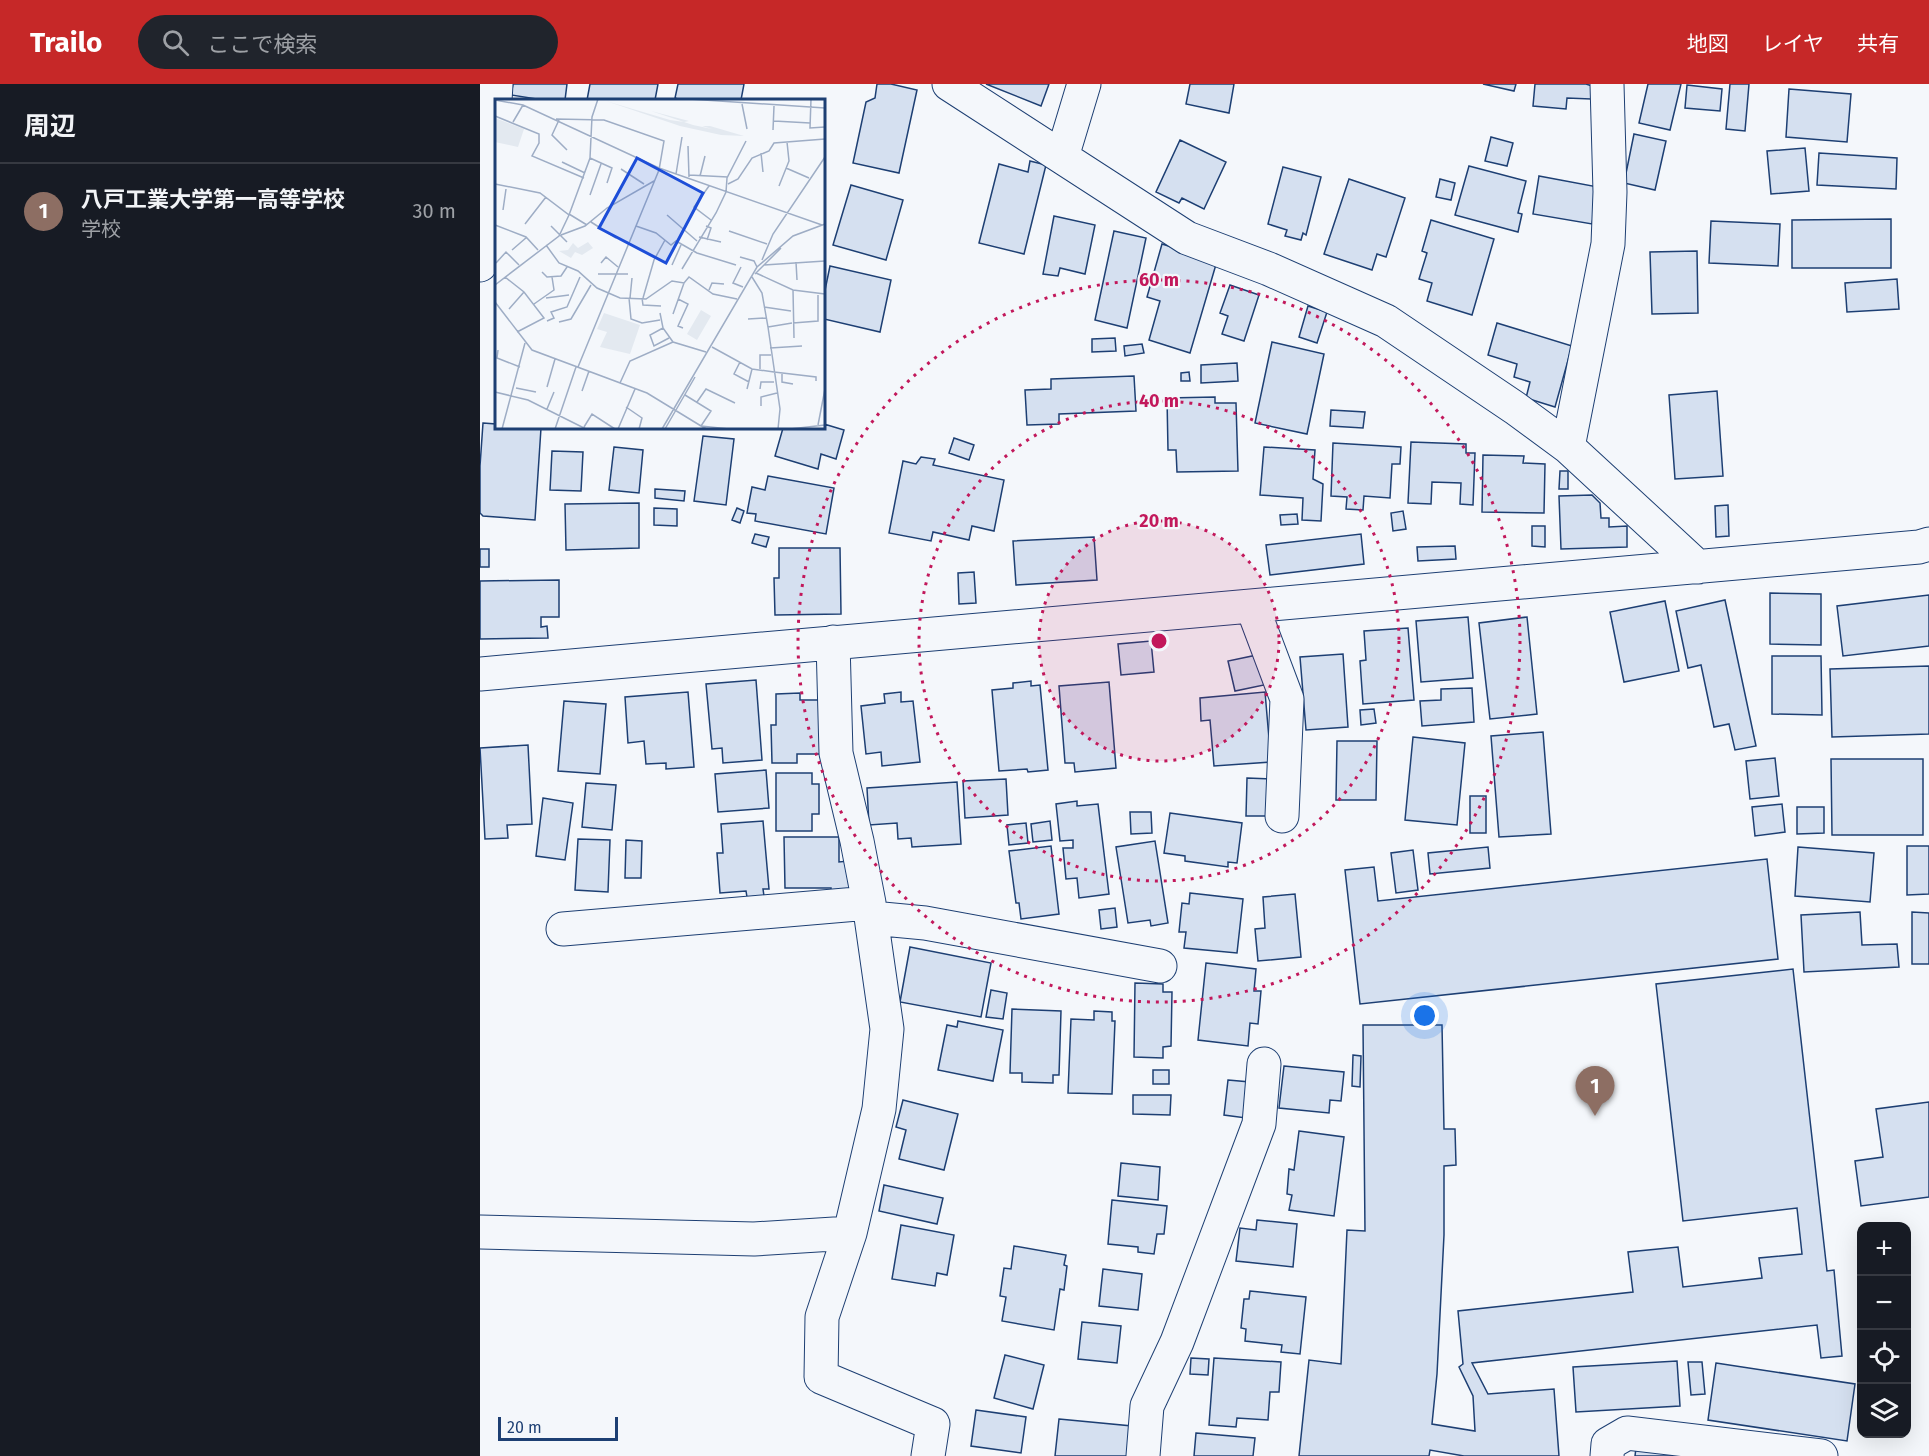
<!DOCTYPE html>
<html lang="ja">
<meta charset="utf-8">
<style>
body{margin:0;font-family:"Fira Sans","Noto Sans JP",sans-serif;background:#20242c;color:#f1f3f6}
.controls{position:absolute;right:18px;bottom:18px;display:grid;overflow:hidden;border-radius:12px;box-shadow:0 6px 24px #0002}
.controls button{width:54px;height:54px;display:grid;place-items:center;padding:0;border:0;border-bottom:2px solid #363941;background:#171b24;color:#f1f3f6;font:30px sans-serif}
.scale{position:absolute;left:18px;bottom:15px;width:120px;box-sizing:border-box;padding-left:6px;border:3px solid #1d3f73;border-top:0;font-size:16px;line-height:21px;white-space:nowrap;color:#1d3f73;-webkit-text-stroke:4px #f4f7fb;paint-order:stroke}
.you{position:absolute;left:945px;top:932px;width:21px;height:21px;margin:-15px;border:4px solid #fff;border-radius:50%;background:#1a73e8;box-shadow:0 0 0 9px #1a73e833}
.badge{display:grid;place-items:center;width:39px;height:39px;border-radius:50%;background:#c62828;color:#fff;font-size:20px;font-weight:700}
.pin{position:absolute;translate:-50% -50px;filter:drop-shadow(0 2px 3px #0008)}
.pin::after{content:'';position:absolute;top:32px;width:21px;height:18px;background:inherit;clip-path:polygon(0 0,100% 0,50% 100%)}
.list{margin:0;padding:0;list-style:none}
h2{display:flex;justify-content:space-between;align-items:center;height:78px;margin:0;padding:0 24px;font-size:26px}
h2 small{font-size:20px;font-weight:400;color:#9ea1a6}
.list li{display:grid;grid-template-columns:39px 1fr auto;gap:18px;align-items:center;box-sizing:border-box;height:96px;padding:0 24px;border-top:2px solid #363941}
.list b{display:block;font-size:22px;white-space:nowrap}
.list p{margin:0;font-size:20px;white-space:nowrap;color:#9ea1a6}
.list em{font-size:20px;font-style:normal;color:#9ea1a6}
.icon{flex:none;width:33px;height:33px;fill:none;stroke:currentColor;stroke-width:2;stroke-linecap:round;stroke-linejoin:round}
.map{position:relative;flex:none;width:1449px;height:1372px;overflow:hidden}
header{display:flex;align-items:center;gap:36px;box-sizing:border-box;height:84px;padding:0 30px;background:#c62828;color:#fff}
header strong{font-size:28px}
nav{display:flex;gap:33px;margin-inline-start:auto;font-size:21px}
.search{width:420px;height:54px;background:#20242c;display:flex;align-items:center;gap:15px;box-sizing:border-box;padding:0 21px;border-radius:33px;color:#9ea1a6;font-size:22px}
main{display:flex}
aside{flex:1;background:#171b24}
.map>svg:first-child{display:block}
.building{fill:#d5e0f0;stroke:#1d3f73;stroke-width:1.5}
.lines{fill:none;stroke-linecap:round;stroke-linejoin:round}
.street-casing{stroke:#1d3f73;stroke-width:35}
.street{stroke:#f4f7fb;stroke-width:33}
.ring{fill:none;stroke:#c2185b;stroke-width:3;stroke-dasharray:3 6}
.inset-road{fill:none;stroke:#9eadc5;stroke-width:1.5}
.view{fill:#1d4ed8;fill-opacity:0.15;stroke:#1d4ed8;stroke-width:3}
.inset-edge{fill:none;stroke:#1d3f73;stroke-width:3}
.centre{fill:#c2185b;stroke:#f4f7fb;stroke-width:3}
.ring-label{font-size:18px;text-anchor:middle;font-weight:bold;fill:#c2185b;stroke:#f4f7fb;stroke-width:4.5;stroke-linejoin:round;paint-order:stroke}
</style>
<header>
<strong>Trailo</strong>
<div class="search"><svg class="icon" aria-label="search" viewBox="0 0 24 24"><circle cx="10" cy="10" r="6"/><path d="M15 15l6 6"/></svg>ここで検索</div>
<nav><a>地図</a><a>レイヤ</a><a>共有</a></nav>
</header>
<main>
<aside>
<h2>周辺<small></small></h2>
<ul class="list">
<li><span class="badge" style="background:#8d6e63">1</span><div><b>八戸工業大学第一高等学校</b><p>学校</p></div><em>30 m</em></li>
</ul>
</aside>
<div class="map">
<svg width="1449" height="1372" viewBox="0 0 1449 1372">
<rect width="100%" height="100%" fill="#f4f7fb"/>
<path class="building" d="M33 0H87L85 16H63L31 11Z
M110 0H178L175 16H107Z
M198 0H264L261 16H201L195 14Z
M397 0H411L437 6 419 89 373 79 386 18 395 14Z
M506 0H569L561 22Z
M710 0H754L749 29 706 20Z
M1003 0H1036L1034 7Z
M1055 0H1106L1112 2 1111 15 1087 14 1086 25 1053 22Z
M1168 0H1201L1190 46 1159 39Z
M1250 0H1269L1265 47 1246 45Z
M1207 1 1242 5 1240 27 1205 24Z
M1309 5 1371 10 1367 58 1306 53Z
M1154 50 1186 57 1175 106 1144 99Z
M1011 53 1033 59 1027 82 1005 77Z
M700 56 746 78 724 125 702 114 699 119 676 108Z
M1325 64 1329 107 1291 110 1287 67Z
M1339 69 1417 74 1416 105 1337 101Z
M550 77 566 81 544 170 499 159 519 80 548 88Z
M989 82 1046 97 1038 129 1042 130 1038 148 975 131Z
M803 83 841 93 826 151 823 149 821 156 805 152 807 146 788 140Z
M1059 92 1118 103 1112 140 1053 130Z
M869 95 925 114 906 173 897 170 892 186 844 170Z
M960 95 975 99 971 116 956 113Z
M371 101 423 116 406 176 353 161Z
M574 132 615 141 605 190 580 184 578 192 563 190Z
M1411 135V184H1312V136Z
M951 136 1014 155 992 231 947 217 952 199 939 195 947 169 942 167Z
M1231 137 1300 140 1298 182 1229 179Z
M634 147 666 154 647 244 615 236Z
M682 160 737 177 710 269 669 256 680 217 667 213Z
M1217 167 1218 229 1172 230 1170 168Z
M350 182 411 196 400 248 344 235V211Z
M1417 195 1419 225 1367 228 1365 199Z
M750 201 779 211 764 257 742 250 748 232 740 229Z
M828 222 847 228 837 259 819 253Z
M1017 239 1092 262 1075 323 1046 314 1050 298 1034 293 1037 280 1008 271Z
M635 254 636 267 612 268V255Z
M792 258 844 270 827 350 775 339Z
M662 260 664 269 645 272 644 262Z
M757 279 758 297 721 299V281Z
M709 288 710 297H701V289Z
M654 292 656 327 579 330V340L547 341 545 306 571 305V295Z
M1237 307 1243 392 1195 395 1189 311Z
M735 313V319H756L758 387 697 388 696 366H688L687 314Z
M851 326 885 328 883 344 850 342Z
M3 339 16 340V344H61L55 436 3 432 0 429V382Z
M344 340 364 346 356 375 341 370 338 385 295 372 303 344H344Z
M223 352 254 355 246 421 214 417Z
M474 354 494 361 489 376 469 369Z
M931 358 986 360V369H995L993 421 980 420 981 399 952 398 951 420 928 419Z
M853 359 921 363 920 380H912L910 414 884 412 883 426 866 425 867 413 851 412Z
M134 363 163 366 159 409 129 406Z
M784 363 835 366 833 395 843 400 841 437 822 436 823 414 780 411Z
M72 367 103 368 101 407 70 406Z
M1003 371 1044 372 1043 379 1065 380 1064 429 1002 428Z
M441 373 455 375 453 381 524 396 514 447 492 442 489 456 453 448 451 457 409 449 423 377 436 380Z
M1080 387H1088V405H1079Z
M288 392 354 404 346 450 275 437 276 430 267 429 272 403 285 406Z
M175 405 205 407 204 417 175 414Z
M1112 411 1120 419 1121 434H1129V443L1147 442V463L1081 465 1079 412Z
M159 419V464L86 466 85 420Z
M1248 421 1249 452 1236 453 1235 422Z
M174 424 197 425V442L174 441Z
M257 424 264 427 260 439 252 436Z
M923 427 926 445 913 447 911 429Z
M817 430 818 440 801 441 800 431Z
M1052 442H1065V463L1052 462Z
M275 450 289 453 286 463 272 459Z
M881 450 884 480 790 491 786 461Z
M614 453 617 496 536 501 533 457Z
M975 462 976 475 938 477 937 463Z
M299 464H360L361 530 295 531 294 494H299Z
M0 465H9V483H0Z
M494 488 496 519 479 520 478 489Z
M79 496V533H61V543L67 542 68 554 0 555V497Z
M1290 509 1341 510V561L1290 560Z
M1449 511V562L1363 572 1357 522Z
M1245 516 1276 662 1255 666 1249 640 1234 643 1221 581 1208 584 1196 527Z
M1185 517 1199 587 1144 598 1130 528Z
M988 533 993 594 941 598 936 537Z
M1047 533 1057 630 1010 635 999 539Z
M928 544 934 616 883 620 880 577 886 576 884 547Z
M671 557 674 588 641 591 638 560Z
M863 570 868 643 826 646 820 573Z
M777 571 784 601 755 607 748 577Z
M1292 572H1341L1342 631 1292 630Z
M1449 582V650L1352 653 1350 585Z
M276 596 282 676 243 679 242 664 232 665 226 600Z
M551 597V602L560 601 568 686 548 688 547 685 519 687 512 606 533 604V599Z
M629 598 636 684 595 688 594 679H585L579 602Z
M992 604 994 638 942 642 940 617 961 616V605Z
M208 608 214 683 186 685V679L166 680 164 657 148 659 145 613Z
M421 608V618L433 617 440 678 402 682 401 668 386 670 381 622 405 619 404 610Z
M785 608 791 678 734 682 730 636 721 637 720 614Z
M320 609V616H340L341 670H317V679H292L291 641H296V610Z
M84 617 126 620 120 690 78 687Z
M894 625 896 639 881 641 880 626Z
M1063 648 1071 750 1019 753 1011 652Z
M933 653 985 659 977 741 925 736Z
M857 657H897L896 716H856Z
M48 661 52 740 27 741 28 754 5 755 0 664Z
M1295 674 1299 712 1270 715 1266 677Z
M1351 675H1443V751H1352Z
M286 686 289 724 238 728 235 690Z
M296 689H332V700H339V730H332V747H296Z
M767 694 792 695 790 732H766Z
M526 695 528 731 485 734 483 697Z
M477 698 481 760 432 763 431 754 418 755 417 739 389 741 387 704Z
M106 699 136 701 132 746 102 743Z
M990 712H1006V749H990Z
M63 714 93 719 85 776 56 772Z
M597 717V722L618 720 629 810 599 814 597 794 586 795 583 764H593V756L580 757 576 720Z
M1302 720 1305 748 1275 752 1272 723Z
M1317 723H1344V749L1317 750Z
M650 728H671L672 749 651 750Z
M690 729 762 739 757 779 748 778V783L705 777V772L684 769Z
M283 737 289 805H283L284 812 267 813 266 807 240 809 237 769H243L241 740Z
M570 737 572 756 553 758 551 740Z
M546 739 548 759 529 761 527 741Z
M304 753H359V778L368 777 369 810H351V804H305Z
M98 755 130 756 128 808 95 806Z
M146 756 162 757 161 794H145Z
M675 757 688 839 671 842 670 836 648 839 636 763Z
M571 762 579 830 541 835 539 819H536L529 767Z
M1427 762H1449V810L1427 811Z
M1008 763 1010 784 950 790 948 769Z
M1318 763 1394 769 1390 818 1315 812Z
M933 766 938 806 916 809 911 769Z
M1287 775 1298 875 880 920 865 786 894 783 898 817Z
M710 809 763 815 757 869 704 864 706 848H699L702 819 709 820Z
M815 810 821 873 778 877 775 845 785 844 783 813Z
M635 824 637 843 621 845 619 826Z
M1380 828 1382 861 1417 860 1419 883 1324 888 1321 831Z
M1432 828 1449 829V880H1432Z
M430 863 511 879 501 933 420 918Z
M726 879 776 885 774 907H781L778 940 770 939 768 962 718 956Z
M1313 885 1347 1187 1354 1186 1362 1272 1341 1274 1337 1241 992 1279 1008 1310 1074 1305 1079 1372H984L950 1366 949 1372H819L829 1276 861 1280 867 1146 885 1147 883 941H962L964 1045H975L976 1081 964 1082V1151L957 1290 952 1340 995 1347 993 1312 979 1283 983 1280 978 1227 1153 1208 1148 1168 1198 1163 1203 1203 1282 1194 1279 1174 1322 1170 1317 1124 1203 1137 1176 900Z
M655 899 683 900V908H692L691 962 683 963V974L654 973Z
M511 906 527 909 523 935 506 933Z
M532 925 581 927 579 991H573V999L542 998V989H530Z
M614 927 632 928V937H635L632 1010 588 1009 591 935 614 936Z
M478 937 523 946 513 997 458 986 467 941 477 943Z
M873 971 881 972 880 1003 872 1002Z
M804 982 864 988 861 1017 850 1016 849 1029 799 1024Z
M673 986H689V1000H673Z
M748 996 770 998 766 1034 744 1031Z
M653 1011H691L690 1031 653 1030Z
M423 1016 478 1030 464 1086 419 1075 426 1046 416 1043Z
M1449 1018V1113L1381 1122 1375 1077 1403 1073 1396 1025Z
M819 1047 864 1053 854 1132 809 1126 812 1111 807 1110 809 1085 814 1086Z
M641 1079 680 1083 678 1116 638 1112Z
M404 1101 463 1114 457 1140 399 1127Z
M632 1116 687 1122 684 1150H677L674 1170 658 1168V1163L628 1160Z
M777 1136 817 1140 813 1183 756 1177 760 1144 776 1146Z
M421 1141 474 1151 467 1191 457 1189 455 1202 412 1195Z
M534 1162 586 1171 584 1181 587 1182 584 1206 580 1205 574 1246 522 1237 526 1213 520 1212 524 1184 531 1185Z
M623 1185 662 1190 658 1226 619 1222Z
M770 1207 826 1213 820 1270 801 1268 802 1261 765 1257 766 1245 761 1244 764 1215H769Z
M602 1238 641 1242 637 1279 598 1275Z
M525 1271 564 1281 553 1325 514 1314Z
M711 1274 729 1275 728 1291 710 1290Z
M734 1274 801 1278 799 1308H790L788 1336 757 1334 756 1343 729 1341Z
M1197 1277 1200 1322 1096 1328 1093 1283Z
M1208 1278H1222L1225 1310 1211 1311Z
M1236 1279 1375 1300 1367 1357 1228 1336Z
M496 1326 546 1333 541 1369 491 1362Z
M579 1335 652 1342 649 1372H575Z
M716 1349 775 1354 773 1372H714Z
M1156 1364 1208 1372H1155Z"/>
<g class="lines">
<defs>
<path id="street" d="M469 0 707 154 789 185 906 237 1035 324 1088 363 1218 483
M582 73 604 0
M0 181 10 101 16 0
M1088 363 1128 160 1130 108 1127 0
M772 522 807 615 802 732
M353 558 356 669 377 757 389 819 407 945 399 1025 370 1149 342 1233 341 1293 453 1340 448 1372
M0 590 1439 463 1449 460
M392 834 445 839 680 882
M83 845 389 819
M0 1148 274 1155 370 1149
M663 1372 667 1322 697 1258 779 1040 784 980
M1127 1372 1128 1360 1147 1349 1341 1372"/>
</defs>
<use href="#street" class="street-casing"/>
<use href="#street" class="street"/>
</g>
<circle cx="679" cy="557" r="120" fill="#c2185b" fill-opacity=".12"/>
<g class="ring">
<circle cx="679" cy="557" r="120"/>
<circle cx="679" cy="557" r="240"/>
<circle cx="679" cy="557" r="361"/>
</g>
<g transform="translate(15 15)">
<rect width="330" height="330" fill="#f4f7fb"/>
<path d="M111 2 175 21 189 23 156 12 194 22 189 23 198 26 217 30 207 27H215L249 37 226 36 185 27ZM0 19 29 30 23 48 0 43ZM93 143 98 149 87 156 80 153 76 159 64 152 73 151 78 144 83 149ZM206 211 216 217 202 241 192 235ZM109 214 145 226 135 255 105 248 112 233 102 230Z" fill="#e3e9f0"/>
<path class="inset-road" d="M194 0 330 9M316 0 315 29 330 28M0 1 28 6 164 69 327 126M247 5 252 30M0 17 44 35V44L37 57 89 79M61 20 109 21 169 42 164 71 83 268M64 21 57 36 72 51M279 22 315 24M18 23 28 6M278 31 279 7M193 47 194 78M266 54 268 73M95 59 117 69 112 84M67 63 90 74M291 69 314 79M126 70 149 85M181 75 187 38M194 76 233 78M205 77 210 57M0 85 45 94 74 116 64 137 0 186M233 85 243 80 257 59 274 52 279 44 330 40M214 87 199 108 216 121M284 87 294 62 292 43M95 96 106 65M8 111 11 90M74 115 92 126M74 116 95 59 97 18 103 0M172 116 202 142M96 123 121 139M30 125 51 98M0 126 31 138 43 151M56 127 72 143M141 127 161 134 176 146 181 142 202 154 241 166M211 127 216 129 212 141M234 132 272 145M66 136 90 127 112 109 159 82M204 138 226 143M51 146 64 164 83 172 102 189 125 199 151 200 177 182 189 184 194 178 218 195 242 200M17 151 32 138M245 158 259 162 262 168M267 161 278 135 330 58M301 163 302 181M1 164 11 153 24 166M106 164 111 158 123 168M177 166 186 146M269 166 330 162M246 168 238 184 248 188M187 170 221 114 231 93 232 79 251 42M47 173 52 178 66 177 72 168M261 174 298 191 330 195M103 175H133M260 175 286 149M10 178 29 193 49 219 22 233M257 178 267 194 273 228 285 310 283 330M214 191 217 184 229 185M298 191 299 239M51 199 74 196M134 199 136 220 147 224 165 221M135 199 137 179M147 199 148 206 166 207M148 199 159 161 170 141M183 200 193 205 183 227 188 229M0 203 37 251 152 294 211 330M39 205 59 191 57 178M269 208 296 212M14 210 29 193M165 214 168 229 178 243 211 253M178 215 189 184M253 220 271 219M52 222 59 219 56 213 72 208 85 178M64 223 76 220 96 186M298 224 323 222V196M273 228 297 224M168 229 155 236 159 247 174 239M217 248 257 270 279 273M275 249 307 247M3 251 2 259 25 268M245 263 239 275 254 283M265 270V256H276M279 273 321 278V282M287 274V283L298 285M125 284 135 262 178 243M52 288 60 260M21 289 41 293M252 290 257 270M265 290 266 283H279M87 292 94 272M0 293 33 301 91 330M190 296 216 312 206 327 234 330M202 303 211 290 240 304M266 307V298L282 294M131 308 147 319 144 330M52 310 59 293M323 326 330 290M89 328 97 315 120 330M7 330 30 244M60 330 81 268M123 330 140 290M167 330 262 168 298 137 330 125M170 330 200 278M295 330 330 326"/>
<path class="view" d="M142 59 208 94 171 164 104 129Z"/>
<rect width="330" height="330" class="inset-edge"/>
</g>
<circle cx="679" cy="557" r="9" class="centre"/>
<g class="ring-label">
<text x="679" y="202">60 m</text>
<text x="679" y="323">40 m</text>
<text x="679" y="443">20 m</text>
</g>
</svg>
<div class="controls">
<button>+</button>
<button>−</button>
<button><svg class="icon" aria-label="locate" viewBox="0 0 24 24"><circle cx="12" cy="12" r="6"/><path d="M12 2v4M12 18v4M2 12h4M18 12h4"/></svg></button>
<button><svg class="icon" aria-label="layers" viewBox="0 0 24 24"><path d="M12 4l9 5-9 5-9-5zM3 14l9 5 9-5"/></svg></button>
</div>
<div class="scale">20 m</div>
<div class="you"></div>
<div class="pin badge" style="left:1115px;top:1032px;background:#8d6e63">1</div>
</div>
</main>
